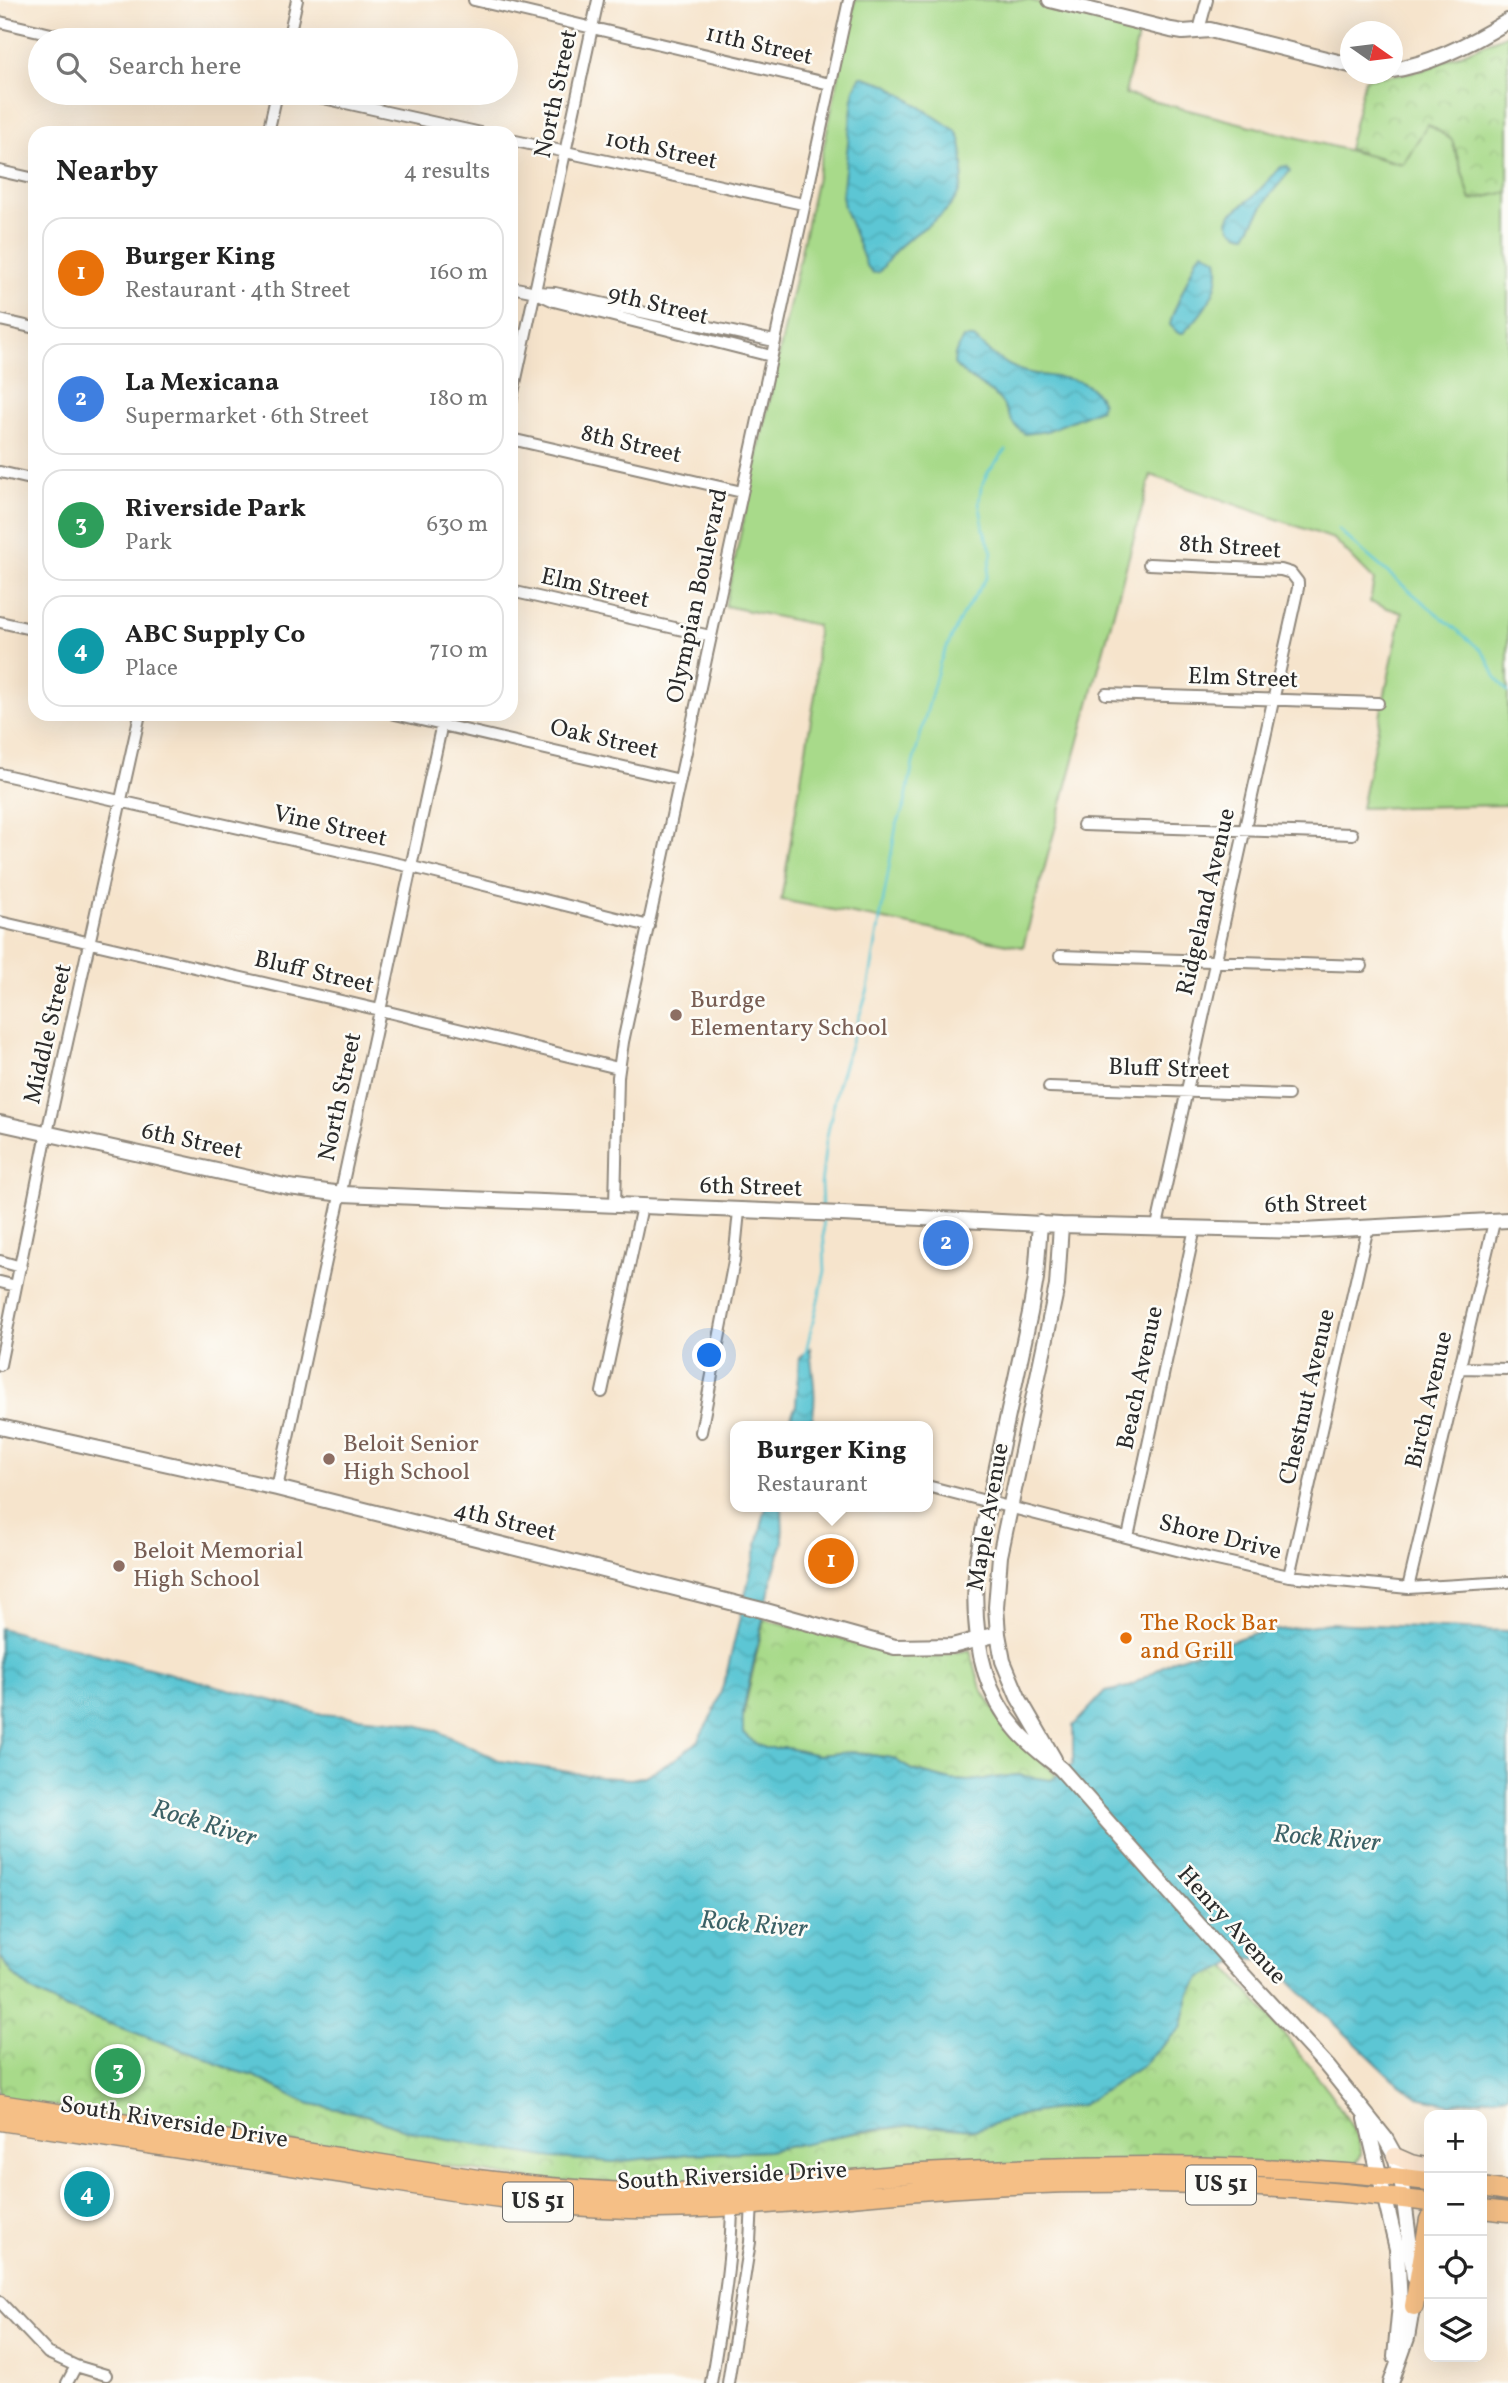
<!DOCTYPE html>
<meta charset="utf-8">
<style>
body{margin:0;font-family:Vollkorn,serif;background:#f6f6f6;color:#222}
.controls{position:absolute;right:21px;bottom:21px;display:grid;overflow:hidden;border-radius:14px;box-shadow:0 7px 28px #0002}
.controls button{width:63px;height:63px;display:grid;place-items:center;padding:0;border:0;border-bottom:2px solid #e0e0e0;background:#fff;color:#222;font:35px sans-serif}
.compass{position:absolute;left:1340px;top:21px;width:63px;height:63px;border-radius:50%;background:#fff;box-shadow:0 7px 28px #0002;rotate:104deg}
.you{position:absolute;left:710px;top:1356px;width:24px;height:24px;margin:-18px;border:5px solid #fff;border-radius:50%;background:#1a73e8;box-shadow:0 0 0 10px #1a73e833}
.badge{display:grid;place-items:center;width:46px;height:46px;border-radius:50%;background:#d93025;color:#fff;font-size:23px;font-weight:700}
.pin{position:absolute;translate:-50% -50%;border:4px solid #fff;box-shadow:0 2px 7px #0006}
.popup{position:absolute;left:730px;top:1421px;width:203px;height:91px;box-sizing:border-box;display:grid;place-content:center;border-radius:14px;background:#fff;filter:drop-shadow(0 2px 5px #0005);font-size:23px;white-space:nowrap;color:#767676}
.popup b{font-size:26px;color:#222}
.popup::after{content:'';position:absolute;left:50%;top:100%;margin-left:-14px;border:14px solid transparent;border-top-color:#fff}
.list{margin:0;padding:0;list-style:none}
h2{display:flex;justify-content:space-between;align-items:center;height:91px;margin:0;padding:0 28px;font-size:30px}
h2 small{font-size:23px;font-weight:400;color:#767676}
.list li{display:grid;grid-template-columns:46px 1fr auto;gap:21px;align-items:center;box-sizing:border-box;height:112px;margin:0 14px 14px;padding:0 14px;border:2px solid #e0e0e0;border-radius:21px}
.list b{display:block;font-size:26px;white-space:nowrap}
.list p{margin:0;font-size:23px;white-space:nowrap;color:#767676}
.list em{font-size:23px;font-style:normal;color:#767676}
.icon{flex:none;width:38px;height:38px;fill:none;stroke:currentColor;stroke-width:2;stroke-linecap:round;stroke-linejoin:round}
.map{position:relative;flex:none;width:1508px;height:2383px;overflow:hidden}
.search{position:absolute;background:#fff;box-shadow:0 7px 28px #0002;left:28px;top:28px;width:490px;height:77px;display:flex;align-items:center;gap:18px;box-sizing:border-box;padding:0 24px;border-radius:38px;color:#767676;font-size:26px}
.panel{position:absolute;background:#fff;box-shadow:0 7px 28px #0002;left:28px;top:126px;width:490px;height:595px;border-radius:21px}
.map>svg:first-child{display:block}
.green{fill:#a8da8a;stroke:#6a825a;stroke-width:2}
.park{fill:url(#park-crowns);stroke:#6a825a;stroke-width:2}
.water{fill:url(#water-waves);stroke:#437880;stroke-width:2}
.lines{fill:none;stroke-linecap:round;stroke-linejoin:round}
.stream{stroke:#5bc6d4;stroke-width:2.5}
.minor-casing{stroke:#90887c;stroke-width:14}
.tertiary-casing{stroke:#90887c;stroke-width:18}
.secondary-casing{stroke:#90887c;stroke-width:19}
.primary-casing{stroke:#90887c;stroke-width:21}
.minor{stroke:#fff;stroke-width:10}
.tertiary{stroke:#fff;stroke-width:14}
.secondary{stroke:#fbe5cf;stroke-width:16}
.primary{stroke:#f5bf86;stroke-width:18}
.education-dot{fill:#8d6e63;stroke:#fdfcf7;stroke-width:2.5}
.food-dot{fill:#e8710a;stroke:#fdfcf7;stroke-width:2.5}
.labels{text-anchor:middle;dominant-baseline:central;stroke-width:5;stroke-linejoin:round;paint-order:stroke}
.shield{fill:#fdfcf7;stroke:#6a6a68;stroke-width:2}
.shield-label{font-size:23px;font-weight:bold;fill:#2b2b2b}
.street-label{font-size:24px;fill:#2b2b2b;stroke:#fdfcf7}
.education-label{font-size:24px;fill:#785e54;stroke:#fdfcf7;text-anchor:start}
.food-label{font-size:24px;fill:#c56008;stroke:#fdfcf7;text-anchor:start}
.water-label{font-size:26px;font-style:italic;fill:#3c6166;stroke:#fdfcf7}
</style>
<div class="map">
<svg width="1508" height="2383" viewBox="0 0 1508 2383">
<defs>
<pattern id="park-crowns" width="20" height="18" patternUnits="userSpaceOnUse" patternTransform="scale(1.75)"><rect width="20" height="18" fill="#a8da8a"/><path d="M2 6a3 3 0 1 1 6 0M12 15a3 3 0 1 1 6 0" fill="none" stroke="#91bb77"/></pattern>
<pattern id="water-waves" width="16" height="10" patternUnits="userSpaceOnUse" patternTransform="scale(1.75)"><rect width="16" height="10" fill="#5bc6d4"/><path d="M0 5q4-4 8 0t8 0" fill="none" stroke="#4faab6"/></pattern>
</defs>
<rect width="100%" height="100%" fill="#fdfcf7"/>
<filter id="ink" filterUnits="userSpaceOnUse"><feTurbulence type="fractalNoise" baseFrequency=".0143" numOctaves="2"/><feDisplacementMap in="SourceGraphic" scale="14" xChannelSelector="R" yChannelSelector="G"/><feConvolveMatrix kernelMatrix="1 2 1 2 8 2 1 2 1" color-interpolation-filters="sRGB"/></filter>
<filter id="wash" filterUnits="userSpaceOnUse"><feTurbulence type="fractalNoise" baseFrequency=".00686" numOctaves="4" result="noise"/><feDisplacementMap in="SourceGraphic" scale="28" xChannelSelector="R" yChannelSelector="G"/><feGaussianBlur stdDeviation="1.57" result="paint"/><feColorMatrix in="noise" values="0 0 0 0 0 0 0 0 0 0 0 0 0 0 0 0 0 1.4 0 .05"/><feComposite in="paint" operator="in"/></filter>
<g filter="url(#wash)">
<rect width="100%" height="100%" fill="#f6e4cc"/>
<path class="green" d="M855 0H1029L1140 27 1125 94 1402 164 1428 124 1452 140 1471 200 1508 192V805L1361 808 1402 613 1370 602 1374 580 1334 539 1151 475 1023 947 781 900 816 689 817 625 725 606Z"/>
<path class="park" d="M1508 34V192L1471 200 1452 140 1428 124 1403 164 1348 149 1365 79 1423 70Z
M764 1619 882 1649 936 1656 970 1650 981 1688 1003 1723 1058 1777 1051 1781 1017 1775 969 1781 951 1780 912 1770 892 1758 852 1752 818 1755 787 1748H765L756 1744 743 1733 741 1726Z
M0 1956 15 1976 32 1991 65 2008 198 2055 232 2070 254 2076 307 2103 366 2115 406 2130 442 2139 652 2159 688 2154 768 2151 813 2139 915 2125 974 2130 1024 2114 1082 2105 1143 2065 1181 2028 1190 1993 1201 1977 1226 1967C1251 1995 1364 2122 1361 2154 1360 2160 1356 2162 1352 2166L692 2186 535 2180 0 2098Z"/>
<path class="water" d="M861 76 886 84 956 131C963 142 962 150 963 163 966 214 926 220 896 250 890 256 885 265 879 272L873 273 866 265 862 254 844 207 842 196 854 89Z
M1287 166 1290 171 1269 196 1246 235C1237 234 1230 229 1228 221L1231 214 1254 196 1281 167Z
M1203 251 1217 259C1223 287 1203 314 1183 333H1178L1170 325 1172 316 1197 257Z
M963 338H974C987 351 1002 363 1019 370 1046 381 1089 370 1102 403L1100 409 1047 431 1025 434C1010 425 1011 416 1002 403 992 388 967 380 954 364L955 354Z
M810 1348C812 1373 819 1402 810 1426H787L796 1405 799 1359Z
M766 1507H782L783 1541 772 1578 743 1711V1733L756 1744 765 1748H787L818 1755 852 1752 892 1758 912 1770 951 1780 969 1781 1017 1775 1051 1780 1073 1764V1726L1105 1692 1128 1687 1174 1660 1252 1634 1329 1623 1508 1631V2095L1449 2104 1418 2097 1393 2079 1273 1965 1264 1960 1243 1957 1222 1969 1201 1977 1190 1993 1181 2028 1143 2065 1082 2105 1024 2114 974 2130 914 2125 857 2132 768 2151 688 2154 614 2162 552 2158 442 2139 406 2130 366 2115 307 2103 254 2076 232 2070 198 2055 65 2008 32 1991 15 1976 0 1956V1628L322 1714 401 1721 435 1730 501 1761 599 1777 631 1779 645 1776 671 1762 696 1743 713 1714 725 1680Z"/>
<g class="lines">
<path class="stream" d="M1338 529C1384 572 1434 610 1482 651L1487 658 1495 676 1508 692
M822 1207 821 1185 826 1141 838 1084 868 989 896 827 905 804 913 763 940 662 961 617 987 577 992 552 984 530 979 502 981 488 988 472 1006 450
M805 1355 825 1271 823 1217"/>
</g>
</g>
<g filter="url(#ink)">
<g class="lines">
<defs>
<path id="minor" d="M474 0 830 84
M0 22 77 40
M1199 30 1207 0
M288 40 297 0
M301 93 481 133
M268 133 277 93
M511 140 803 204
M0 171 35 179
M511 287 536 292 555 293 774 341
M541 295 554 301 771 356
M0 320 35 328
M511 402 598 0
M511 439 742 492
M0 472 35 480
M1149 564 1281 570 1291 573 1298 582V588L1157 1226
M511 591 710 636
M0 622 35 630
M1106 694 1378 703
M395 714 680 780
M0 774 412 867 649 926
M1083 825 1352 834
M0 922 380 1010 618 1068
M1060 956 1362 966
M1049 1087 1288 1095
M615 1205 618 1077 623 1042 849 0
M0 1261 21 1267
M0 1282 16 1286
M0 1365 47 1133 140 714
M1460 1368 1508 1369
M602 1392 642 1206
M701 1432 734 1261 739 1211
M927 1486 1208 1558 1289 1576 1408 1588 1508 1582
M277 1488 444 714
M1128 1537 1195 1228
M1289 1576 1368 1227
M1408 1588 1494 1222
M0 2302 48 2353 76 2366 106 2375
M67 2383 76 2366
M711 2383C721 2322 732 2262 732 2200
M728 2383 750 2242 752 2202"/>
<path id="tertiary" d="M1050 0 1171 30 1183 32 1210 30 1350 65
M1392 70C1433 64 1474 42 1508 21
M0 1123 289 1187 342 1194 842 1214 1061 1225 1303 1231 1508 1220
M1040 1223 1036 1278 1030 1313 977 1559C972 1616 976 1684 1016 1729 1029 1745 1045 1756 1061 1769L1235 1966 1327 2066 1385 2138 1395 2156 1401 2178 1414 2277
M0 1427 277 1488 766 1611 895 1647 952 1646 998 1634
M1054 1759 1018 1697 1003 1661 998 1634 996 1607 1000 1556 1057 1286 1061 1225
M1366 2119 1397 2249 1400 2304 1395 2357
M1391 2383 1407 2338 1414 2297"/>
<path id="secondary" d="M1395 2156 1411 2163 1429 2167"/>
<path id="primary" d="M0 2104 478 2179C556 2189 638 2195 716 2192 785 2188 853 2177 922 2173 1090 2164 1261 2161 1429 2181
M0 2121C121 2140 243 2159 364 2177 452 2191 540 2207 629 2209 745 2211 860 2194 975 2187 1127 2178 1279 2184 1429 2202
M1482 2187 1508 2191
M1482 2209 1508 2212
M1414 2306 1429 2219"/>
</defs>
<use href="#minor" class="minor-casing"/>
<use href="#tertiary" class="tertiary-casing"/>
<use href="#secondary" class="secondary-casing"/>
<use href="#primary" class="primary-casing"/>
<use href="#minor" class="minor"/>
<use href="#tertiary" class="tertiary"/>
<use href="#secondary" class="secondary"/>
<use href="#primary" class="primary"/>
</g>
</g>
<g class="education-dot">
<circle cx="676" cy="1015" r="7"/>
<circle cx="329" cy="1459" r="7"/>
<circle cx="119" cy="1566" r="7"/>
</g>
<circle class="food-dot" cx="1126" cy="1638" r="7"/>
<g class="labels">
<g class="shield">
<rect x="1186" y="2165.5" width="70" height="39" rx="5"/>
<rect x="503" y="2182.5" width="70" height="39" rx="5"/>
</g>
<g class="shield-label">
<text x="1221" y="2185">US 51</text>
<text x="538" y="2202">US 51</text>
</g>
<g class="street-label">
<text transform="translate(759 46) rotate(13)">11th Street</text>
<text transform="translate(557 94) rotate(-78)">North Street</text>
<text transform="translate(661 151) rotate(12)">10th Street</text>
<text transform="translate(658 306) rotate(14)">9th Street</text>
<text transform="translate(631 445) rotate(13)">8th Street</text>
<text transform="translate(1230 548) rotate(4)">8th Street</text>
<text transform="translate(595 589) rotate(13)">Elm Street</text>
<text transform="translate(698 596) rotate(-78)">Olympian Boulevard</text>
<text transform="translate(1243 679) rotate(2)">Elm Street</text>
<text transform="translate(604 740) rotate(13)">Oak Street</text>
<text transform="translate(330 827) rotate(13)">Vine Street</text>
<text transform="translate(1207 902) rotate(-77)">Ridgeland Avenue</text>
<text transform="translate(314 973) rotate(13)">Bluff Street</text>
<text transform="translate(49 1034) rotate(-77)">Middle Street</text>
<text transform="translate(1169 1070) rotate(2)">Bluff Street</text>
<text transform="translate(341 1097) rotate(-78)">North Street</text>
<text transform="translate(192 1142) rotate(12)">6th Street</text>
<text transform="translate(751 1188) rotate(2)">6th Street</text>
<text transform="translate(1316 1205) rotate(-1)">6th Street</text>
<text transform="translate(1141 1378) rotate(-78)">Beach Avenue</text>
<text transform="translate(1308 1397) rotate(-77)">Chestnut Avenue</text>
<text transform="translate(1430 1400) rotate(-77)">Birch Avenue</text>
<text transform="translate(989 1517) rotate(-80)">Maple Avenue</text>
<text transform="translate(505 1522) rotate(14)">4th Street</text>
<text transform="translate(1220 1538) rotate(14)">Shore Drive</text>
<text transform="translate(1231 1926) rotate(48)">Henry Avenue</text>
<text transform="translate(174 2123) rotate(9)">South Riverside Drive</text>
<text transform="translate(732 2177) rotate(-3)">South Riverside Drive</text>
</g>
<g class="education-label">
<text x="690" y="1001">Burdge<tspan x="690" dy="28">Elementary School</tspan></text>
<text x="343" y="1445">Beloit Senior<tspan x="343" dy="28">High School</tspan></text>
<text x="133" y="1552">Beloit Memorial<tspan x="133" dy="28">High School</tspan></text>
</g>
<g class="food-label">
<text x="1140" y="1624">The Rock Bar<tspan x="1140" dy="28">and Grill</tspan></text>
</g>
<g class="water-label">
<text transform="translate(204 1824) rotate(17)">Rock River</text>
<text transform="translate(1327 1839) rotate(5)">Rock River</text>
<text transform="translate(754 1925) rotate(5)">Rock River</text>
</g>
</g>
</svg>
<div class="controls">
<button>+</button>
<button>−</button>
<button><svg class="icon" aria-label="locate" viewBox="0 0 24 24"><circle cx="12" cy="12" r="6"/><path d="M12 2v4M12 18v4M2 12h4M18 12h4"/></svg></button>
<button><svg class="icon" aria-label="layers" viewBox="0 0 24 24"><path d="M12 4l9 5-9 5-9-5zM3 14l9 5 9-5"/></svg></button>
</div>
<svg class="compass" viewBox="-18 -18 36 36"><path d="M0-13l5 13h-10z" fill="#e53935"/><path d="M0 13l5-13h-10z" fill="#767676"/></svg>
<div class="you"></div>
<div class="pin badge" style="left:831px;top:1561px;background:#e8710a">1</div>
<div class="popup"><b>Burger King</b>Restaurant</div>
<div class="pin badge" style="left:946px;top:1243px;background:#3f7fe0">2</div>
<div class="pin badge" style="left:118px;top:2071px;background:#2e9e5b">3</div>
<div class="pin badge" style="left:87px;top:2194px;background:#0f9aa8">4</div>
<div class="search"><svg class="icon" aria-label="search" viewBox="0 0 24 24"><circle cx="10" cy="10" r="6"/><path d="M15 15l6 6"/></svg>Search here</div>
<section class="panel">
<h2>Nearby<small>4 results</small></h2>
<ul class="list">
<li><span class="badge" style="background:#e8710a">1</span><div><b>Burger King</b><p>Restaurant · 4th Street</p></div><em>160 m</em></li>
<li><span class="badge" style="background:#3f7fe0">2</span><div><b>La Mexicana</b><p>Supermarket · 6th Street</p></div><em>180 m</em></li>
<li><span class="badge" style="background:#2e9e5b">3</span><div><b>Riverside Park</b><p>Park</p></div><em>630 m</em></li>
<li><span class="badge" style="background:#0f9aa8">4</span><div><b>ABC Supply Co</b><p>Place</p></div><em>710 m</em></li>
</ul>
</section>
</div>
